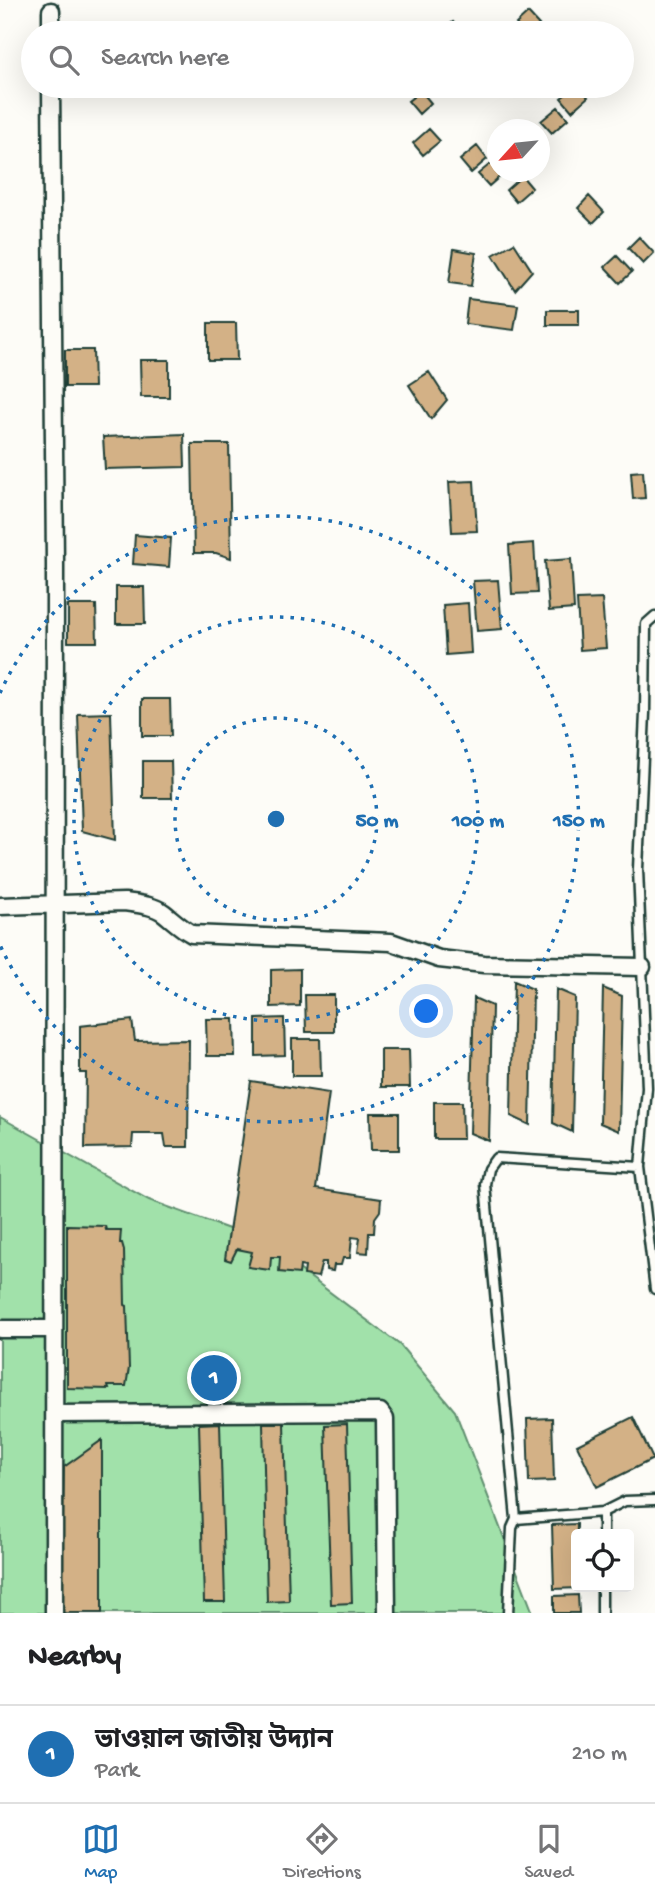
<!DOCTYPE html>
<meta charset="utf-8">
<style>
body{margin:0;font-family:"Gochi Hand","Noto Sans Bengali",sans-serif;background:#f6f6f6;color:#202124}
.controls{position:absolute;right:21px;bottom:21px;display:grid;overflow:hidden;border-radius:7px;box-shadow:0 7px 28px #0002}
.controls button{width:63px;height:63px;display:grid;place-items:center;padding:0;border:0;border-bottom:2px solid #e0e0e0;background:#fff;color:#202124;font:35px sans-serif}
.compass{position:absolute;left:487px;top:119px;width:63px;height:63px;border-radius:50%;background:#fff;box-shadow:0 7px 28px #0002;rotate:243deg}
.you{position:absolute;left:427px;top:1012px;width:24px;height:24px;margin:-18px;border:5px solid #fff;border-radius:50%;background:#1a73e8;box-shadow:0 0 0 10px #1a73e833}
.badge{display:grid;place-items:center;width:46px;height:46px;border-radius:50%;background:#1f6fb2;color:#fff;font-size:23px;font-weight:700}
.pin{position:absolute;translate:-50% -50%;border:4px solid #fff;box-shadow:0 2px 7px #0006}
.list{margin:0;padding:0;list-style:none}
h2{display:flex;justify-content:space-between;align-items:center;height:91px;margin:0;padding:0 28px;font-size:30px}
h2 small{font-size:23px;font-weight:400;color:#757577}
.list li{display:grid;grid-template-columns:46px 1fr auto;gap:21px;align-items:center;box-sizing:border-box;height:98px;padding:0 28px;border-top:2px solid #e0e0e0}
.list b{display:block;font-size:26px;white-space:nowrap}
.list p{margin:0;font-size:23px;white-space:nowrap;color:#757577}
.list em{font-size:23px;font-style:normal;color:#757577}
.icon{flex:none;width:38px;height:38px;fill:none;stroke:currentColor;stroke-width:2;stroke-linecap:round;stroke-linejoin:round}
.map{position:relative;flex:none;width:655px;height:1613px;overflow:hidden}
.search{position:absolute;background:#fff;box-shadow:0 7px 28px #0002;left:21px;right:21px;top:21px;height:77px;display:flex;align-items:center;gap:18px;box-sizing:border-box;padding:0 24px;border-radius:38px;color:#757577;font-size:26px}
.sheet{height:189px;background:#fff}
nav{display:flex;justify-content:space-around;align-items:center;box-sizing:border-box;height:98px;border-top:2px solid #e0e0e0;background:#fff;font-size:19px;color:#757577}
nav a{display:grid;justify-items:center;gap:4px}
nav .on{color:#1f6fb2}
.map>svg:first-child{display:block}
.green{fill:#a1e1aa;stroke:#608f6f;stroke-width:2}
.building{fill:#d3b186;stroke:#1f3d34;stroke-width:2}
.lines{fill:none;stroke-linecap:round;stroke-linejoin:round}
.service-casing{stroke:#1f3d34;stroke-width:13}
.minor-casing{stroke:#1f3d34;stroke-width:21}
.service{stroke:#fdfcf7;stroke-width:8}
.minor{stroke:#fdfcf7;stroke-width:16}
.ring{fill:none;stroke:#1f6fb2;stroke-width:3.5;stroke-dasharray:3.5 7}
.centre{fill:#1f6fb2;stroke:#fdfcf7;stroke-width:3.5}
.ring-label{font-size:21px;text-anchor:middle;font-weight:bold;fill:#1f6fb2;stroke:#fdfcf7;stroke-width:7;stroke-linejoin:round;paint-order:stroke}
</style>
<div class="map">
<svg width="655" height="1613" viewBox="0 0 655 1613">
<rect width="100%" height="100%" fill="#fdfcf7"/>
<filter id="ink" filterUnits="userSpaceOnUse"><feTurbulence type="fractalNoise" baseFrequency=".0143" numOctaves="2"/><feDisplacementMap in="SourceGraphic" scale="14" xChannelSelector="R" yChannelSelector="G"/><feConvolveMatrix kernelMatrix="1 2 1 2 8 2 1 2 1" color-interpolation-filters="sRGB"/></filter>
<g filter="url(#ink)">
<path class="green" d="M0 1117 149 1200 262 1241 400 1345 455 1411 533 1613H0Z"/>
<path class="building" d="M528 13 539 25 529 33H524L516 24Z
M453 22 462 33H441L440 32Z
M577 86H579L588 97 572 111 561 98Z
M421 91 431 103 419 114 408 101Z
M558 107 568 119 552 133 541 121Z
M429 129 440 141 423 155 413 143Z
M477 146 487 159 471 173 460 160Z
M495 160 498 163V172H505L489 186 478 174Z
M522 176 532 188 516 202 506 190Z
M589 196 604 212 593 223 578 208Z
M639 237 654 253 643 264 628 248Z
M514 243 532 271 515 290 493 255Z
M454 249 476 253 471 286 449 283Z
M617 256 632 272 620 283 605 267Z
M468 299 518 305 514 330 465 324Z
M547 310H579V325H547Z
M208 323H236L237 360H208Z
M65 350H93L94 387H65Z
M140 360H169V397H141Z
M429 372 447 400 431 419 409 385Z
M184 434 185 467 105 469 103 437Z
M192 444H229L231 558 216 553H194Z
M643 471 645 498 633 499 631 472Z
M474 481 477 531 452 532 449 482Z
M135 535 171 538 169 567 133 564Z
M534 543 537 593 512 594 509 545Z
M571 559 574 609 549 611 545 561Z
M498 580 502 629 477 631 473 581Z
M116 587H144L145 624H116Z
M602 599 606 648 580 650 577 600Z
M468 603 471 653 446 655 443 605Z
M68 605H96L97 642H68Z
M142 699H170L171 736H142Z
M111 713 115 840 82 831 78 714Z
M143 761H171L172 798H143Z
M300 969V1006L271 1007V970Z
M514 981 533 989 530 1125 511 1116Z
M603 988 622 996 619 1131 600 1123Z
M556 989 575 997 572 1132 553 1123Z
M305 995H334V1032H306Z
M474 998 492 1006 489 1141 470 1133Z
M284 1018 285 1055 256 1056V1019Z
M206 1019H234L235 1056H207Z
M132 1020 135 1041 189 1040 188 1147H166L164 1134H133L132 1147 85 1148 86 1073H80V1026Z
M292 1039H320L321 1076H292Z
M381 1050H409L410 1087H381Z
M251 1081 329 1093 316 1189 381 1199 380 1211 375 1218 374 1233H369L368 1253 358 1252 360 1238 352 1237 350 1258H343L341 1265H334L333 1271 326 1270V1262H322L318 1277 304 1275 305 1267 300 1266 299 1274 279 1272 280 1257H271L270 1270 248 1267 252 1252 237 1249 231 1261 225 1259Z
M434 1102H462L463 1139H434Z
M370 1113H399V1150H371Z
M67 1225 105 1226 106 1230H121L120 1243H122L124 1250 125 1305 127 1306 129 1368 126 1386H108L109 1389 67 1388Z
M633 1417 653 1459 597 1487 577 1445Z
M552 1418 554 1481 529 1482 527 1419Z
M220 1423 225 1602H204L199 1424Z
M263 1423H284L289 1601 267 1602Z
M347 1424 352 1603 331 1604 325 1425Z
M102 1440V1613H61L64 1467Z
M577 1524 576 1587 578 1588 554 1589 552 1525Z
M578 1595 579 1613H554V1596Z"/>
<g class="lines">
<defs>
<path id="service" d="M655 616 646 624 645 713 638 869 647 1088 640 1167 655 1289
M516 1519 485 1184 488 1169 496 1158 640 1167
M603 1534V1512L625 1501 655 1500
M508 1613 512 1528 516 1519 603 1512
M602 1613V1587"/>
<path id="minor" d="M51 11V33
M51 86 55 564 54 1613
M0 906 124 902C138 904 153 905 164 913 174 921 181 928 192 934L391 942 439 959 484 964 642 967
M0 1329H54
M55 1414 380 1412 385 1419 387 1613"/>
</defs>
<use href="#service" class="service-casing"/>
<use href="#minor" class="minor-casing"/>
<use href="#service" class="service"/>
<use href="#minor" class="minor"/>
</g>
</g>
<g class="ring">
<circle cx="276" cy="819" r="101"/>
<circle cx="276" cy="819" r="202"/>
<path d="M0 693A303 303 0 1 1 0 945"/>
</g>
<circle cx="276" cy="819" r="10" class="centre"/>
<g class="ring-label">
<text x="377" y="826">50 m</text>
<text x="478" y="826">100 m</text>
<text x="579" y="826">150 m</text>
</g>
</svg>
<div class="controls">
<button><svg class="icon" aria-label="locate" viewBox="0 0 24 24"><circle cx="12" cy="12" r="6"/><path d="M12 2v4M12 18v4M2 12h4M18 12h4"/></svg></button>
</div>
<svg class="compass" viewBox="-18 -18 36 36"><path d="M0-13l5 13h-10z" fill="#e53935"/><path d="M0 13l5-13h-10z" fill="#757577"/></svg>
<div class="you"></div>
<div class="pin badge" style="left:214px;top:1378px">1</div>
<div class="search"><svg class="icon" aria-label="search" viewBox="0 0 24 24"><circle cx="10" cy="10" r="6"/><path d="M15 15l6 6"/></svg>Search here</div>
</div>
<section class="sheet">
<h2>Nearby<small></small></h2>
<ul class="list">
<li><span class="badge">1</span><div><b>ভাওয়াল জাতীয় উদ্যান</b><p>Park</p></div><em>210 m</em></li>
</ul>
</section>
<nav>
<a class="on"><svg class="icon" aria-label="map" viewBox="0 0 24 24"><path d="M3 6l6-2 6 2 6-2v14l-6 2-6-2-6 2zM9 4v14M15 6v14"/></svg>Map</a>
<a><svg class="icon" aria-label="directions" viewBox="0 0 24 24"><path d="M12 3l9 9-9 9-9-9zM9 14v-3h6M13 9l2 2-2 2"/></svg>Directions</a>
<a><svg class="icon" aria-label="saved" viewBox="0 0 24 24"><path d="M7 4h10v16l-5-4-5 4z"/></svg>Saved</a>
</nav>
